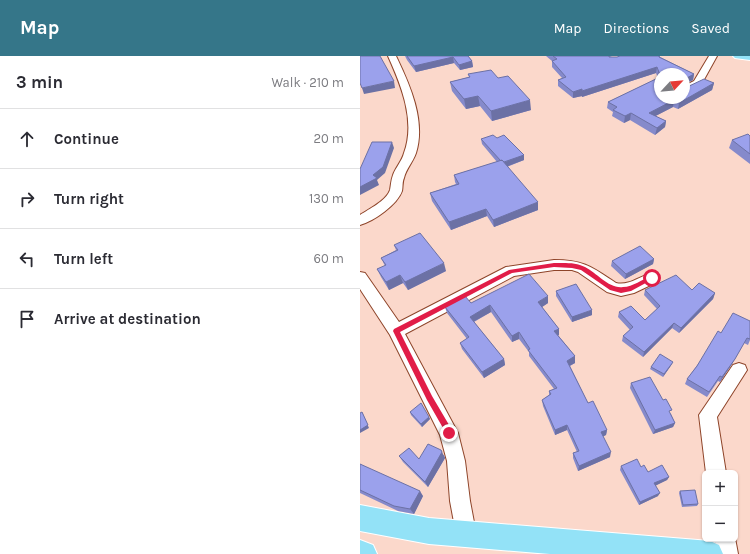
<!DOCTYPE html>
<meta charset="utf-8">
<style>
body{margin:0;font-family:Karla,sans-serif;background:#f2f2f3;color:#2b2b33}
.controls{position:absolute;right:12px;bottom:12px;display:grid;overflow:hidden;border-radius:6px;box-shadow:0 1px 3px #0004}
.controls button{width:36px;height:36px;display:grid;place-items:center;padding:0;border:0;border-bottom:1px solid #e1e1e2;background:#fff;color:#2b2b33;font:20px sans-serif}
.compass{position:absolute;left:294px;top:12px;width:36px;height:36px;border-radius:50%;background:#fff;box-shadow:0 1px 3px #0004;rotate:64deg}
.stop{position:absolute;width:12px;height:12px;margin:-9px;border:3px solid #e11d48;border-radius:50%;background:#fff}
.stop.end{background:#e11d48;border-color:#fff;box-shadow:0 1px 4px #0008}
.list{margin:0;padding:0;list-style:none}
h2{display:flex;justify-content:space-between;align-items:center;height:52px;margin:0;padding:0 16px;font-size:17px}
h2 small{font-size:13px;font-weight:400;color:#7c7c81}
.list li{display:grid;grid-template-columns:26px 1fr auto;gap:12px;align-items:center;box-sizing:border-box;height:60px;padding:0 16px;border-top:1px solid #e1e1e2}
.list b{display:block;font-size:15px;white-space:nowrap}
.list em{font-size:13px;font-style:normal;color:#7c7c81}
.icon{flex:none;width:22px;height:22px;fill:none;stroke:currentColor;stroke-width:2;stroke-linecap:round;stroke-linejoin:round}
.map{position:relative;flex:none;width:390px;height:498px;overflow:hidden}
header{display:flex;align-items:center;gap:24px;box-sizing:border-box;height:56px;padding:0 20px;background:#357689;color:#fff}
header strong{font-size:19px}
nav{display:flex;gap:22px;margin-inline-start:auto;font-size:14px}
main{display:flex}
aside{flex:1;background:#fff}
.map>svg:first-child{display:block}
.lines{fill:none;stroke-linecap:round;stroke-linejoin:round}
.minor-casing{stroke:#8e4429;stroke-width:2}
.major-casing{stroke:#fff;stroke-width:2}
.minor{fill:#fff;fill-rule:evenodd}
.major{fill:#93e2f7;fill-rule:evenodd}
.wall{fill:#858acb;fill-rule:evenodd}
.shaded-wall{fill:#6c71a5}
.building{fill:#9ba1ec;stroke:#6c71a5}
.route{fill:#e11d48}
</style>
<header>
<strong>Map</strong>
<nav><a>Map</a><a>Directions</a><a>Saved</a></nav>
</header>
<main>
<aside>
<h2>3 min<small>Walk · 210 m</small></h2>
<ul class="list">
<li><svg class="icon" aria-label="ahead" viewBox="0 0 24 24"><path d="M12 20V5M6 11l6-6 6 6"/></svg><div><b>Continue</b></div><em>20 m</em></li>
<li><svg class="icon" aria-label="right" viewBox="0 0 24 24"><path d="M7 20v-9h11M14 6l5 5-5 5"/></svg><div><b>Turn right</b></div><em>130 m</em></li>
<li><svg class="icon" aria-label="left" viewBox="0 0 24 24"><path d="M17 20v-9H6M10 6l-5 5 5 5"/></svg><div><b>Turn left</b></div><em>60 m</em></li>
<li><svg class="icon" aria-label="arrive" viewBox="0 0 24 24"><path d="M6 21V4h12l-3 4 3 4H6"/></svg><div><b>Arrive at destination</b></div></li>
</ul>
</aside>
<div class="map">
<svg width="390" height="498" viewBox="0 0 390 498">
<rect width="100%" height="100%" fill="#fbd8cb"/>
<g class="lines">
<defs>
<path id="minor" d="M28 0H36C50 29 66 65 56 97 53 106 46 113 44 122 42 126 43 131 42 135 37 149 14 165 0 169V159C9 153 26 145 30 134 31 129 31 124 33 119 36 111 42 105 44 97 56 65 41 29 28 0Z
M349 0H357L341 29 324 37V30L334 25Z
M194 204C224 204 232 211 256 227 269 230 280 220 292 217L297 218 299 222 297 226 274 237 261 240 247 236 218 216 212 214H194L154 220 45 278 98 377 105 405 110 445 116 477 113 484 106 487 99 484 96 477 90 445 87 405 80 379 30 279 0 233V216L5 217 39 266 146 211Z
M379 307 385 309 387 314 357 361 366 417H346L339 359 373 309Z
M375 482 378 498H356L355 483Z"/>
<path id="major" d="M373 0H390V4L375 2Z
M0 449 69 462 350 485 359 489 363 498H190L69 488 0 475Z
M0 484 13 489 17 498H0Z"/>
</defs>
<use href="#minor" class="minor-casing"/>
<use href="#major" class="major-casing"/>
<use href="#minor" class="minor"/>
<use href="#major" class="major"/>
</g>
<path class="wall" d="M45 0H108L112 5 113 11 100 14 94 7 56 16 47 4Z
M186 0H252L250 1H257L260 0H300V1L334 18 333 24 325 28V32L354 27 352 34 318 53 313 51 295 60 306 65 305 71 295 79 270 64 264 67 252 60 253 56 247 52 248 46 298 22 296 17 222 41V40L213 42 198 30V24L202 22 192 11V5ZM300 18 324 42H300Z
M108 18 138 22 171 54 132 65 120 50 106 53 92 35 90 26 109 21Z
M390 80V108L369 92 372 84Z
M137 82 164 99V104L147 111 178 154 134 171 127 160 91 174 72 145 70 137 96 128 95 126 94 119 137 106 122 88 121 83Z
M34 189 86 215 48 234 43 227 29 234 21 221 17 213 25 210 21 202 36 194Z
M294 203 293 208 265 223 251 210 252 205Z
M285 234H332L355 237 353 243 319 277 312 272 283 301 262 285 263 280 270 274 258 261 259 256 285 264 297 253 284 239Z
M196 235 232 259 212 266 196 240Z
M111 247H188L182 251 199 273 198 279 215 300V307L210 310 228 347 247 374 246 379 243 380 250 401 218 415 213 402V397L217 396 207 374 195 379 183 350 182 344 189 339V335L194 333 169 300V296L159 283 152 286 131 256 114 266 144 303 145 309 124 322 102 293 100 287 107 283 87 257 85 251Z
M390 265V284L388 289 384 287 372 308 360 326 358 325 347 341 325 328 327 323 361 277Z
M312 308 303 321 290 313 291 311Z
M271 327 311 358 315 367 313 371 293 378 270 332Z
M50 356 69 361 70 363 62 371 51 359Z
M84 399 85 402 68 431 43 406 39 400 59 403Z
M0 408 63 440 54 458 38 455 0 437Z
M261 410 281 411 288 416 309 421 307 424 296 429 298 440 279 449 260 414Z
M320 435 338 448 337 450 322 451 319 437Z"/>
<path class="shaded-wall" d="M93 1 94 7 56 16 54 10Z
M112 5 113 11 100 14 99 9Z
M297 11 296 17 222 41V35Z
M334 18 333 24 324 28 325 23Z
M34 25 35 32 4 38 2 32Z
M354 27 352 34 318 53 319 47Z
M222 33V40L213 42V36Z
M118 40 120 50 106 53 104 43Z
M170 44 171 54 132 65 131 55Z
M314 44 313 51 288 64 289 57Z
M271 57 270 64 264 67 265 60Z
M306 65 305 71 295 79 297 72Z
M32 86 34 92 25 117 17 124 19 129 0 139V131Z
M164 99V104L143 112V107Z
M178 146V154L134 171 133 164Z
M126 153 127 160 91 174 89 166Z
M294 203 293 208 265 223 266 218Z
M84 207 86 215 48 234 45 226Z
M40 219 43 227 29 234 26 226Z
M355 237 353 243 319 277 321 272Z
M188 240V247L179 253 178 246Z
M130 249 131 256 111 267 110 261Z
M232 254V259L212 266V261Z
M314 267 312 272 283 301 284 296Z
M199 273V279L194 281V275Z
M159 276V283L152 286V280Z
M215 300V307L207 311V305Z
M144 303 145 309 124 322 122 316Z
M375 303 372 308 360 326 362 321Z
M313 306 312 308 303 321 304 318Z
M2 356 9 372 0 377V374Z
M69 361 70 363 62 371 61 368Z
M315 367 313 371 293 378 295 374Z
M207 369V374L195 379V374Z
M247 374 246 379 240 382 241 376Z
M81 394 85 402 68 431 65 426Z
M251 396 250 401 218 415 219 410Z
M309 421 307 424 293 431 294 427Z
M60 435 63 440 54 458 50 453Z
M300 437 298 440 279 449 280 446Z"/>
<path class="building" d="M0 0H20L34 25 2 32 0 27Z
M47 0H108L112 5 99 9 93 1 54 10Z
M193 0H249V1H257L260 0H299V1L334 18 325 23V32L344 23 354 27 319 47 314 44 289 57 306 65 297 72 271 57 265 60 253 54 257 51 248 46 300 21V42H324V18H300V19L297 11 222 35V33L213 36 198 24 206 21 192 5 197 3Z
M131 14 138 22 148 20 170 44 131 55 118 40 104 43 90 26 110 21 108 18Z
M388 78 390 80V98L372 84Z
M133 79 137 82 144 79 164 99 144 106 142 104 141 105 121 83Z
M12 86H32L23 111 13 119 17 122 0 131V113Z
M142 104 178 146 133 164 126 153 89 166 70 137 99 128 94 119Z
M60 177 84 207 45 226 40 219 26 226 17 213 26 209 21 202 38 194 34 189Z
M280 190 294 203 266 218 252 205Z
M169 218 188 240 178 246 199 273 194 275 215 300 207 305 228 347 233 345 247 374 241 376 251 396 219 410 213 397 219 395 207 369 195 374 182 344 191 338 189 335 197 332 168 294 170 293 159 276 152 280 130 249 110 261 144 303 122 316 100 287 109 281 85 251 105 240 111 247Z
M316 219 332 234 339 227 355 237 321 272 314 267 284 296 263 280 273 271 259 256 271 250 285 264 300 250 285 234Z
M216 228 232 254 212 261 196 235Z
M373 257 390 265V283L387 282 375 303 362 321 360 320 349 336 327 323 337 310 358 275 361 277Z
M300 298 313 306 304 318 291 311Z
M290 321 303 344 306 343 312 354 309 355 315 367 295 374 271 327Z
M61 347 69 361 61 368 50 356Z
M2 356 8 369 0 374V357Z
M68 388 81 394 82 396 65 426 39 400 49 392 59 403Z
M277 403 281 411 284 409 288 416 302 409 309 421 294 427 300 437 280 446 261 410Z
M0 408 60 435 50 453 34 450 0 434Z
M335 434 338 448 323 449 320 435Z"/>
<path class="route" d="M194 207C204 207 216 206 225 211 237 217 249 233 263 231 273 231 282 223 292 220L295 222 271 235 261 237 250 234 221 214 212 212 194 211 152 217 40 276 72 340 92 374V379H87L67 344 33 275 34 273 149 214Z"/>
</svg>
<div class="controls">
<button>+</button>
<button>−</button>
</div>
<svg class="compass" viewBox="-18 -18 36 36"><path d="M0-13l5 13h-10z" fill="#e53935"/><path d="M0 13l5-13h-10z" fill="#7c7c81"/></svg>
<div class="stop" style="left:292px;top:222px"></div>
<div class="stop end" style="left:89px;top:377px"></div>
</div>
</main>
